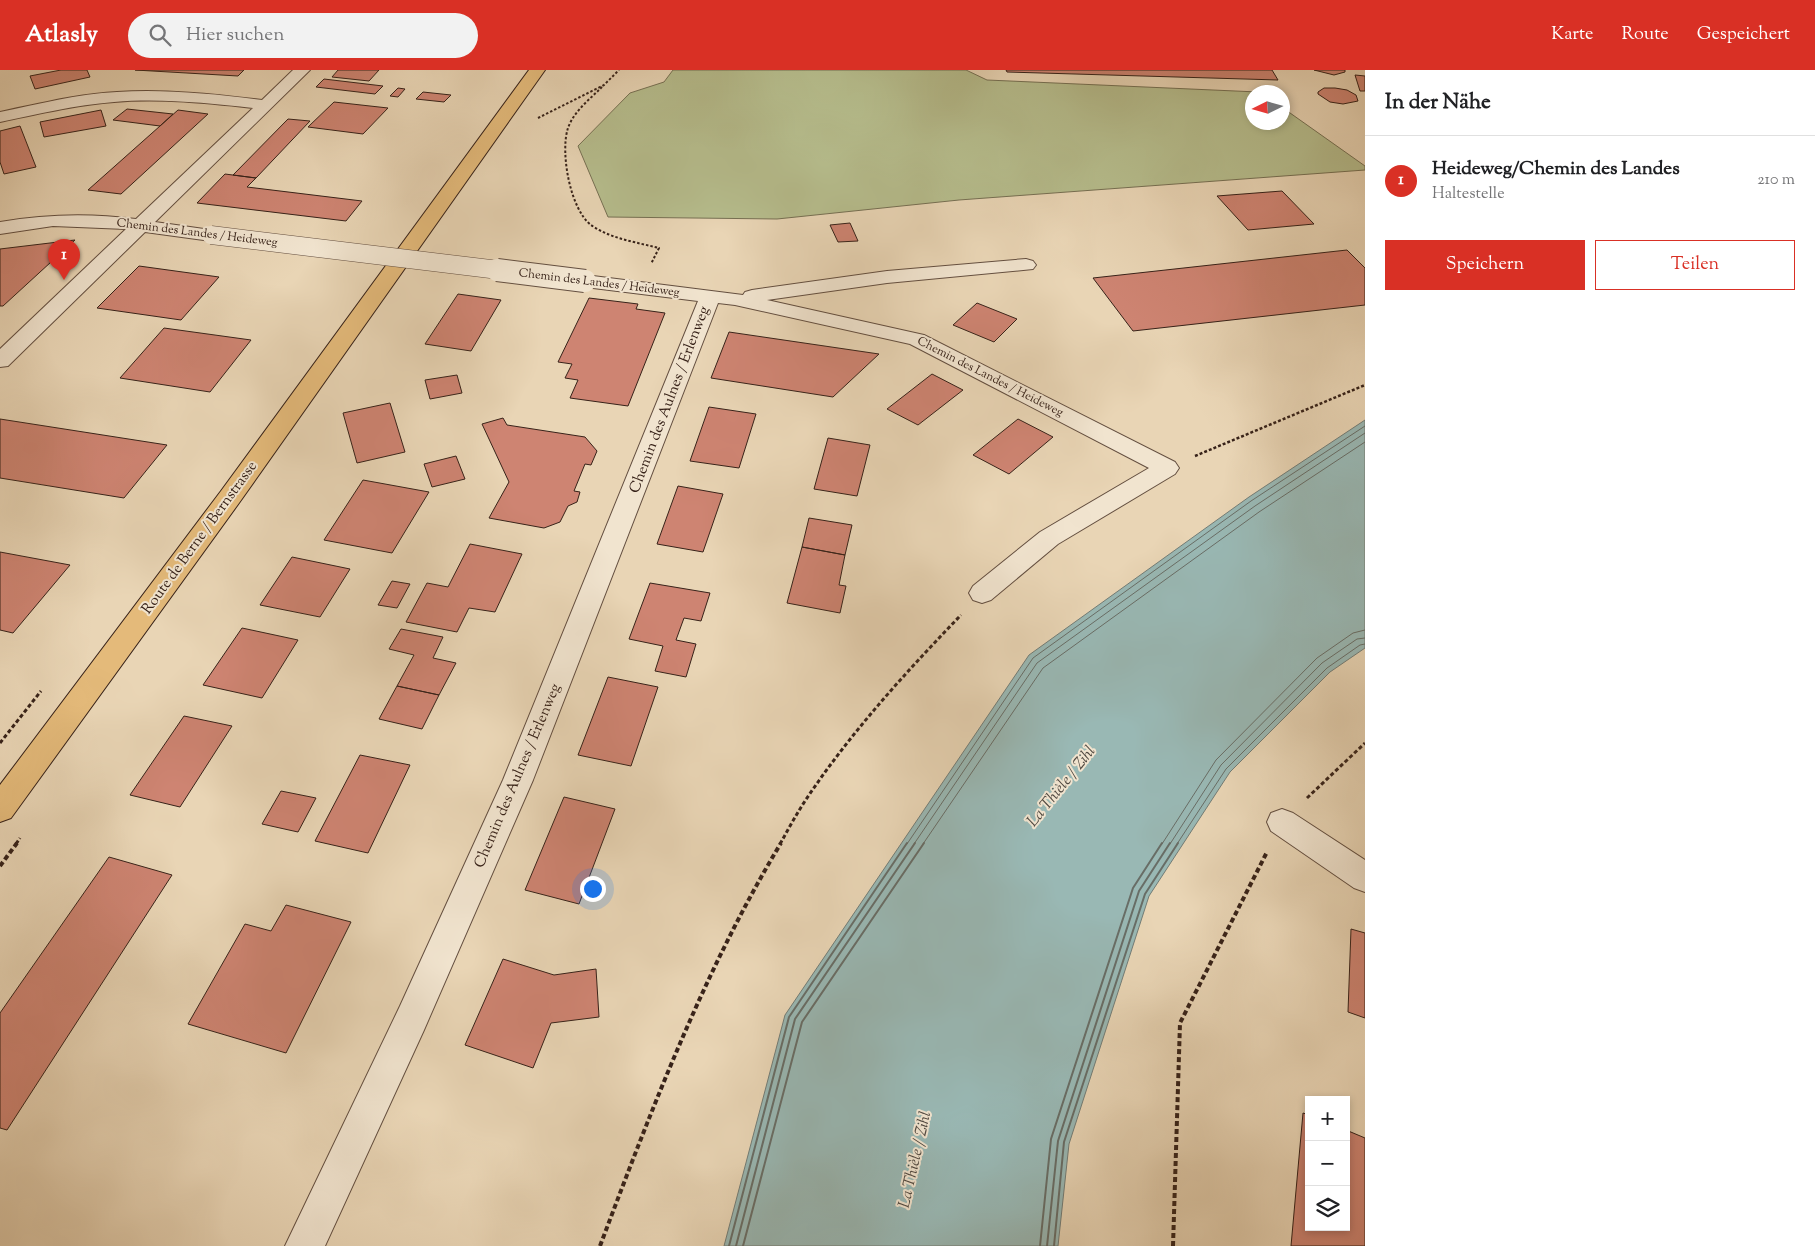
<!DOCTYPE html>
<html lang="de">
<meta charset="utf-8">
<style>
body{margin:0;font-family:"Sorts Mill Goudy",serif;background:#f2f2f2;color:#202124}
.controls{position:absolute;right:15px;bottom:15px;display:grid;overflow:hidden;border-radius:0px;box-shadow:0 2px 8px #0003}
.controls button{width:45px;height:45px;display:grid;place-items:center;padding:0;border:0;border-bottom:1px solid #e0e0e0;background:#fff;color:#202124;font:25px sans-serif}
.compass{position:absolute;left:1245px;top:15px;width:45px;height:45px;border-radius:50%;background:#fff;box-shadow:0 2px 8px #0003;rotate:265deg}
.you{position:absolute;left:592px;top:818px;width:18px;height:18px;margin:-12px;border:4px solid #fff;border-radius:50%;background:#1a73e8;box-shadow:0 0 0 8px #1a73e833}
.badge{display:grid;place-items:center;width:32px;height:32px;border-radius:50%;background:#d93025;color:#fff;font-size:16px;font-weight:700}
.pin{position:absolute;translate:-50% -41px;filter:drop-shadow(0 1px 2px #0008)}
.pin::after{content:'';position:absolute;top:26px;width:18px;height:15px;background:inherit;clip-path:polygon(0 0,100% 0,50% 100%)}
.list{margin:0;padding:0;list-style:none}
h2{display:flex;justify-content:space-between;align-items:center;height:65px;margin:0;padding:0 20px;font-size:21px}
h2 small{font-size:16px;font-weight:400;color:#757577}
.list li{display:grid;grid-template-columns:32px 1fr auto;gap:15px;align-items:center;box-sizing:border-box;height:90px;padding:0 20px;border-top:1px solid #e0e0e0}
.list b{display:block;font-size:19px;white-space:nowrap}
.list p{margin:0;font-size:16px;white-space:nowrap;color:#757577}
.list em{font-size:16px;font-style:normal;color:#757577}
.actions{display:flex;gap:10px;padding:15px 20px}
.actions a{flex:1;padding:11px 0;border:1px solid #d93025;border-radius:0px;text-align:center;font-size:18px;color:#d93025}
.actions .main{background:#d93025;color:#fff}
.icon{flex:none;width:28px;height:28px;fill:none;stroke:currentColor;stroke-width:2;stroke-linecap:round;stroke-linejoin:round}
.map{position:relative;flex:none;width:1365px;height:1176px;overflow:hidden}
header{display:flex;align-items:center;gap:30px;box-sizing:border-box;height:70px;padding:0 25px;background:#d93025;color:#fff}
header strong{font-size:24px}
nav{display:flex;gap:28px;margin-inline-start:auto;font-size:18px}
.search{width:350px;height:45px;background:#f2f2f2;display:flex;align-items:center;gap:12px;box-sizing:border-box;padding:0 18px;border-radius:28px;color:#757577;font-size:19px}
main{display:flex}
aside{flex:1;background:#fff}
.map>svg:first-child{display:block}
.green{fill:#b6bd8d;stroke:#767053}
.water{fill:#99b8b4;stroke:#727c76}
.lines{fill:none;stroke-linecap:round;stroke-linejoin:round}
.shore-far1{stroke:#686d66;stroke-width:1}
.shore{stroke:#686d66;stroke-width:2}
.building{fill:#ce8472;stroke:#372219}
.minor-casing{stroke:#644f40;stroke-width:2}
.highway-casing{stroke:#372219;stroke-width:2}
.path-far3{stroke:#372219;stroke-width:2;stroke-dasharray:2.5 2;stroke-linecap:butt}
.path-far2{stroke:#372219;stroke-width:2.5;stroke-dasharray:3 2;stroke-linecap:butt}
.path-far1{stroke:#372219;stroke-width:3;stroke-dasharray:4 2.5;stroke-linecap:butt}
.path{stroke:#372219;stroke-width:4;stroke-dasharray:5 3;stroke-linecap:butt}
.minor{fill:#f1e4cf;fill-rule:evenodd}
.highway{fill:#e4ba7a;fill-rule:evenodd}
.minor-bridge-far1-casing{stroke:#644f40;stroke-width:19;stroke-linecap:butt}
.minor-bridge-casing{stroke:#644f40;stroke-width:24;stroke-linecap:butt}
.minor-bridge-far1{stroke:#f1e4cf;stroke-width:18}
.minor-bridge{stroke:#f1e4cf;stroke-width:22}
.labels{text-anchor:middle;dominant-baseline:central;stroke-width:4;stroke-linejoin:round;paint-order:stroke}
.far-street-label{font-size:12px;fill:#372219;stroke:#f1e4cf}
.street-label{font-size:15px;fill:#372219;stroke:#f1e4cf}
.water-label{font-size:16px;font-style:italic;fill:#504840;stroke:#f1e4cf}
</style>
<header>
<strong>Atlasly</strong>
<div class="search"><svg class="icon" aria-label="search" viewBox="0 0 24 24"><circle cx="10" cy="10" r="6"/><path d="M15 15l6 6"/></svg>Hier suchen</div>
<nav><a>Karte</a><a>Route</a><a>Gespeichert</a></nav>
</header>
<main>
<div class="map">
<svg width="1365" height="1176" viewBox="0 0 1365 1176">
<rect width="100%" height="100%" fill="#e9d5b5"/>
<filter id="stains"><feTurbulence type="fractalNoise" baseFrequency=".004" numOctaves="4"/><feColorMatrix values="0 0 0 0 .2 0 0 0 0 .09 0 0 0 0 .02 0 0 0 .5 -.17"/></filter>
<radialGradient id="worn" r=".72"><stop offset=".6" stop-color="#630" stop-opacity="0"/><stop offset="1" stop-color="#630" stop-opacity=".3"/></radialGradient>
<path class="green" d="M673 0H966L987 10 1258 22H1252V52H1282L1283 38 1365 96V100L959 130 777 149 608 147 578 76 630 23 664 12Z"/>
<path class="water" d="M1365 350V578L1330 602 1230 702 1149 826 1069 1074 1058 1176H724L785 945 1029 585 1249 427Z"/>
<g class="lines">
<path class="shore-far1" d="M907 774 1033 588 1251 431 1365 356
M914 774 1037 593 1255 436 1365 363
M923 774 1043 598 1259 442 1365 372
M1162 774 1216 690 1317 588 1353 563 1365 560
M1170 774 1221 695 1322 593 1357 569 1365 568
M1177 774 1226 699 1327 598 1360 575 1365 574"/>
<path class="shore" d="M729 1176 789 947 907 773
M736 1176 795 949 915 773
M743 1176 802 952 924 773
M1040 1176 1051 1069 1133 818 1162 773
M1047 1176 1058 1071 1139 821 1170 773
M1054 1176 1064 1072 1145 824 1178 773"/>
</g>
<path class="building" d="M61 0H87L90 7 35 19 30 6Z
M135 0H244L238 6Z
M338 0H379L369 11 332 7Z
M1006 0H1272L1278 10 1007 2Z
M1314 0H1345V2L1334 5Z
M1355 5 1365 6V21H1360Z
M324 9 383 16 375 24 316 17Z
M398 18 405 19 398 27 390 26Z
M1324 18H1335L1347 20 1356 25 1358 31 1343 34 1330 32 1318 24V22Z
M423 22 451 25 444 32 416 29Z
M334 32 388 38 363 64 308 57Z
M127 39 173 44 160 56 113 50Z
M101 40 106 56 44 67 40 52Z
M178 40 208 44 121 124 88 120Z
M288 49 310 51 256 108 233 105Z
M20 56 36 97 4 104 0 92V61Z
M225 104 256 108 247 117 362 131 346 151 197 133Z
M1282 121 1314 154 1248 160 1217 126Z
M850 153 858 171 838 172 830 155Z
M75 170 3 236H0V179Z
M1347 180 1365 198V235L1133 261 1093 208Z
M139 196 219 207 181 250 97 238Z
M458 224 501 230 471 281 425 274Z
M589 228 638 234 636 239 665 243 628 336 570 328 578 310 565 308 572 294 558 292Z
M977 233 1017 249 994 272 953 255Z
M164 258 251 270 210 322 120 308Z
M729 262 879 284 833 327 711 308Z
M932 304 963 320 918 355 887 339Z
M457 305 462 323 430 329 425 310Z
M390 333 405 382 357 393 343 343Z
M709 337 756 344 739 398 690 391Z
M503 348 507 355 585 367 597 381 591 395 585 394 574 421 580 422 577 432 568 436 560 452 544 458 489 448 509 412 482 354Z
M0 349 167 375 124 428 0 408Z
M1018 349 1053 367 1009 404 973 385Z
M828 368 870 375 857 426 814 419Z
M456 386 465 409 432 417 424 394Z
M363 410 429 422 392 483 324 470Z
M678 416 723 424 703 482 657 474Z
M809 448 852 455 845 485 802 477Z
M470 474 522 484 495 542 469 538 457 562 406 552 427 513 448 517Z
M802 477 845 485 839 515 846 516 840 543 787 533Z
M0 482 70 495 13 563 0 560Z
M292 487 350 499 320 547 260 535Z
M392 511 410 514 397 538 378 535Z
M650 513 710 523 701 551 684 548 676 570 696 574 686 607 655 601 663 576 629 569Z
M242 558 298 570 262 628 203 615Z
M401 559 443 567 433 588 456 593 439 625 397 616 414 585 389 579Z
M608 607 658 617 631 696 578 685Z
M397 616 439 625 422 659 379 649Z
M184 646 232 656 180 737 130 725Z
M360 685 410 695 368 783 315 771Z
M281 721 316 728 298 762 262 754Z
M564 727 615 739 579 834 525 820Z
M109 787 172 805 7 1060 0 1058V943Z
M286 835 351 852 286 983 188 954 245 854 271 861Z
M1351 859 1365 863V948L1348 942Z
M503 889 554 905 596 899 599 947 551 953 533 998 465 975Z
M1303 1043 1309 1045V1157H1346V1060L1365 1068V1176H1291Z"/>
<g class="lines">
<defs>
<path id="minor" d="M293 0H310L155 152 218 161 220 165 218 169 211 171 145 162 8 296 0 297V279L126 159 53 156 0 164V152C46 144 90 143 136 149L253 38C207 33 160 28 114 32 75 35 38 44 0 52V42C39 34 77 24 117 22 165 19 214 24 262 30Z
M1026 189 1033 191 1036 195 1033 199 887 213 767 230 924 265 1175 392 1179 398 1175 404 1058 474 991 530 982 533 973 530 969 523 973 516 1040 462 1149 398 910 274 735 235 718 233 533 710 424 960 325 1176H285L400 936 503 710 698 231 585 217 578 215 575 211 578 207 585 205 743 225 745 222 752 220 887 201Z
M1282 739 1293 743 1365 790V822L1354 818 1271 761 1267 752 1271 743Z"/>
<path id="highway" d="M529 0H545L239 433 11 748 0 752V715L221 421Z"/>
</defs>
<use href="#minor" class="minor-casing"/>
<use href="#highway" class="highway-casing"/>
<path class="path-far3" d="M602 17C590 29 574 41 568 58 560 82 570 139 591 155 611 169 636 172 659 178L651 194
M538 48 604 15 619 0"/>
<path class="path-far2" d="M1195 386 1365 315"/>
<path class="path-far1" d="M0 673 41 621
M1307 728 1365 673
M16 774 20 768
M780 774C789 758 798 741 809 725 853 660 907 601 961 545"/>
<path class="path" d="M0 796 17 773
M600 1176C652 1038 705 899 781 773
M1173 1176 1180 953 1267 782"/>
<use href="#minor" class="minor"/>
<use href="#highway" class="highway"/>
<defs>
<path id="minor-bridge-far1" d="M211 165 507 201"/>
<path id="minor-bridge" d="M497 200 585 211"/>
</defs>
<use href="#minor-bridge-far1" class="minor-bridge-far1-casing"/>
<use href="#minor-bridge" class="minor-bridge-casing"/>
<use href="#minor-bridge-far1" class="minor-bridge-far1"/>
<use href="#minor-bridge" class="minor-bridge"/>
</g>
<g class="labels">
<g class="far-street-label">
<text transform="translate(197 163) rotate(7)">Chemin des Landes / Heideweg</text>
<text transform="translate(599 213) rotate(7)">Chemin des Landes / Heideweg</text>
<text transform="translate(990 307) rotate(27)">Chemin des Landes / Heideweg</text>
</g>
<g class="street-label">
<text transform="translate(670 330) rotate(-69)">Chemin des Aulnes / Erlenweg</text>
<text transform="translate(200 468) rotate(-54)">Route de Berne / Bernstrasse</text>
<text transform="translate(518 706) rotate(-67)">Chemin des Aulnes / Erlenweg</text>
</g>
<g class="water-label">
<text transform="translate(1062 717) rotate(-51)">La Thièle / Zihl</text>
<text transform="translate(916 1090) rotate(-77)">La Thièle / Zihl</text>
</g>
</g>
<rect width="100%" height="100%" filter="url(#stains)"/>
<rect width="100%" height="100%" fill="url(#worn)"/>
</svg>
<div class="controls">
<button>+</button>
<button>−</button>
<button><svg class="icon" aria-label="layers" viewBox="0 0 24 24"><path d="M12 4l9 5-9 5-9-5zM3 14l9 5 9-5"/></svg></button>
</div>
<svg class="compass" viewBox="-18 -18 36 36"><path d="M0-13l5 13h-10z" fill="#e53935"/><path d="M0 13l5-13h-10z" fill="#757577"/></svg>
<div class="you"></div>
<div class="pin badge" style="left:64px;top:210px">1</div>
</div>
<aside>
<h2>In der Nähe<small></small></h2>
<ul class="list">
<li><span class="badge">1</span><div><b>Heideweg/Chemin des Landes</b><p>Haltestelle</p></div><em>210 m</em></li>
</ul>
<div class="actions"><a class="main">Speichern</a><a>Teilen</a></div>
</aside>
</main>
